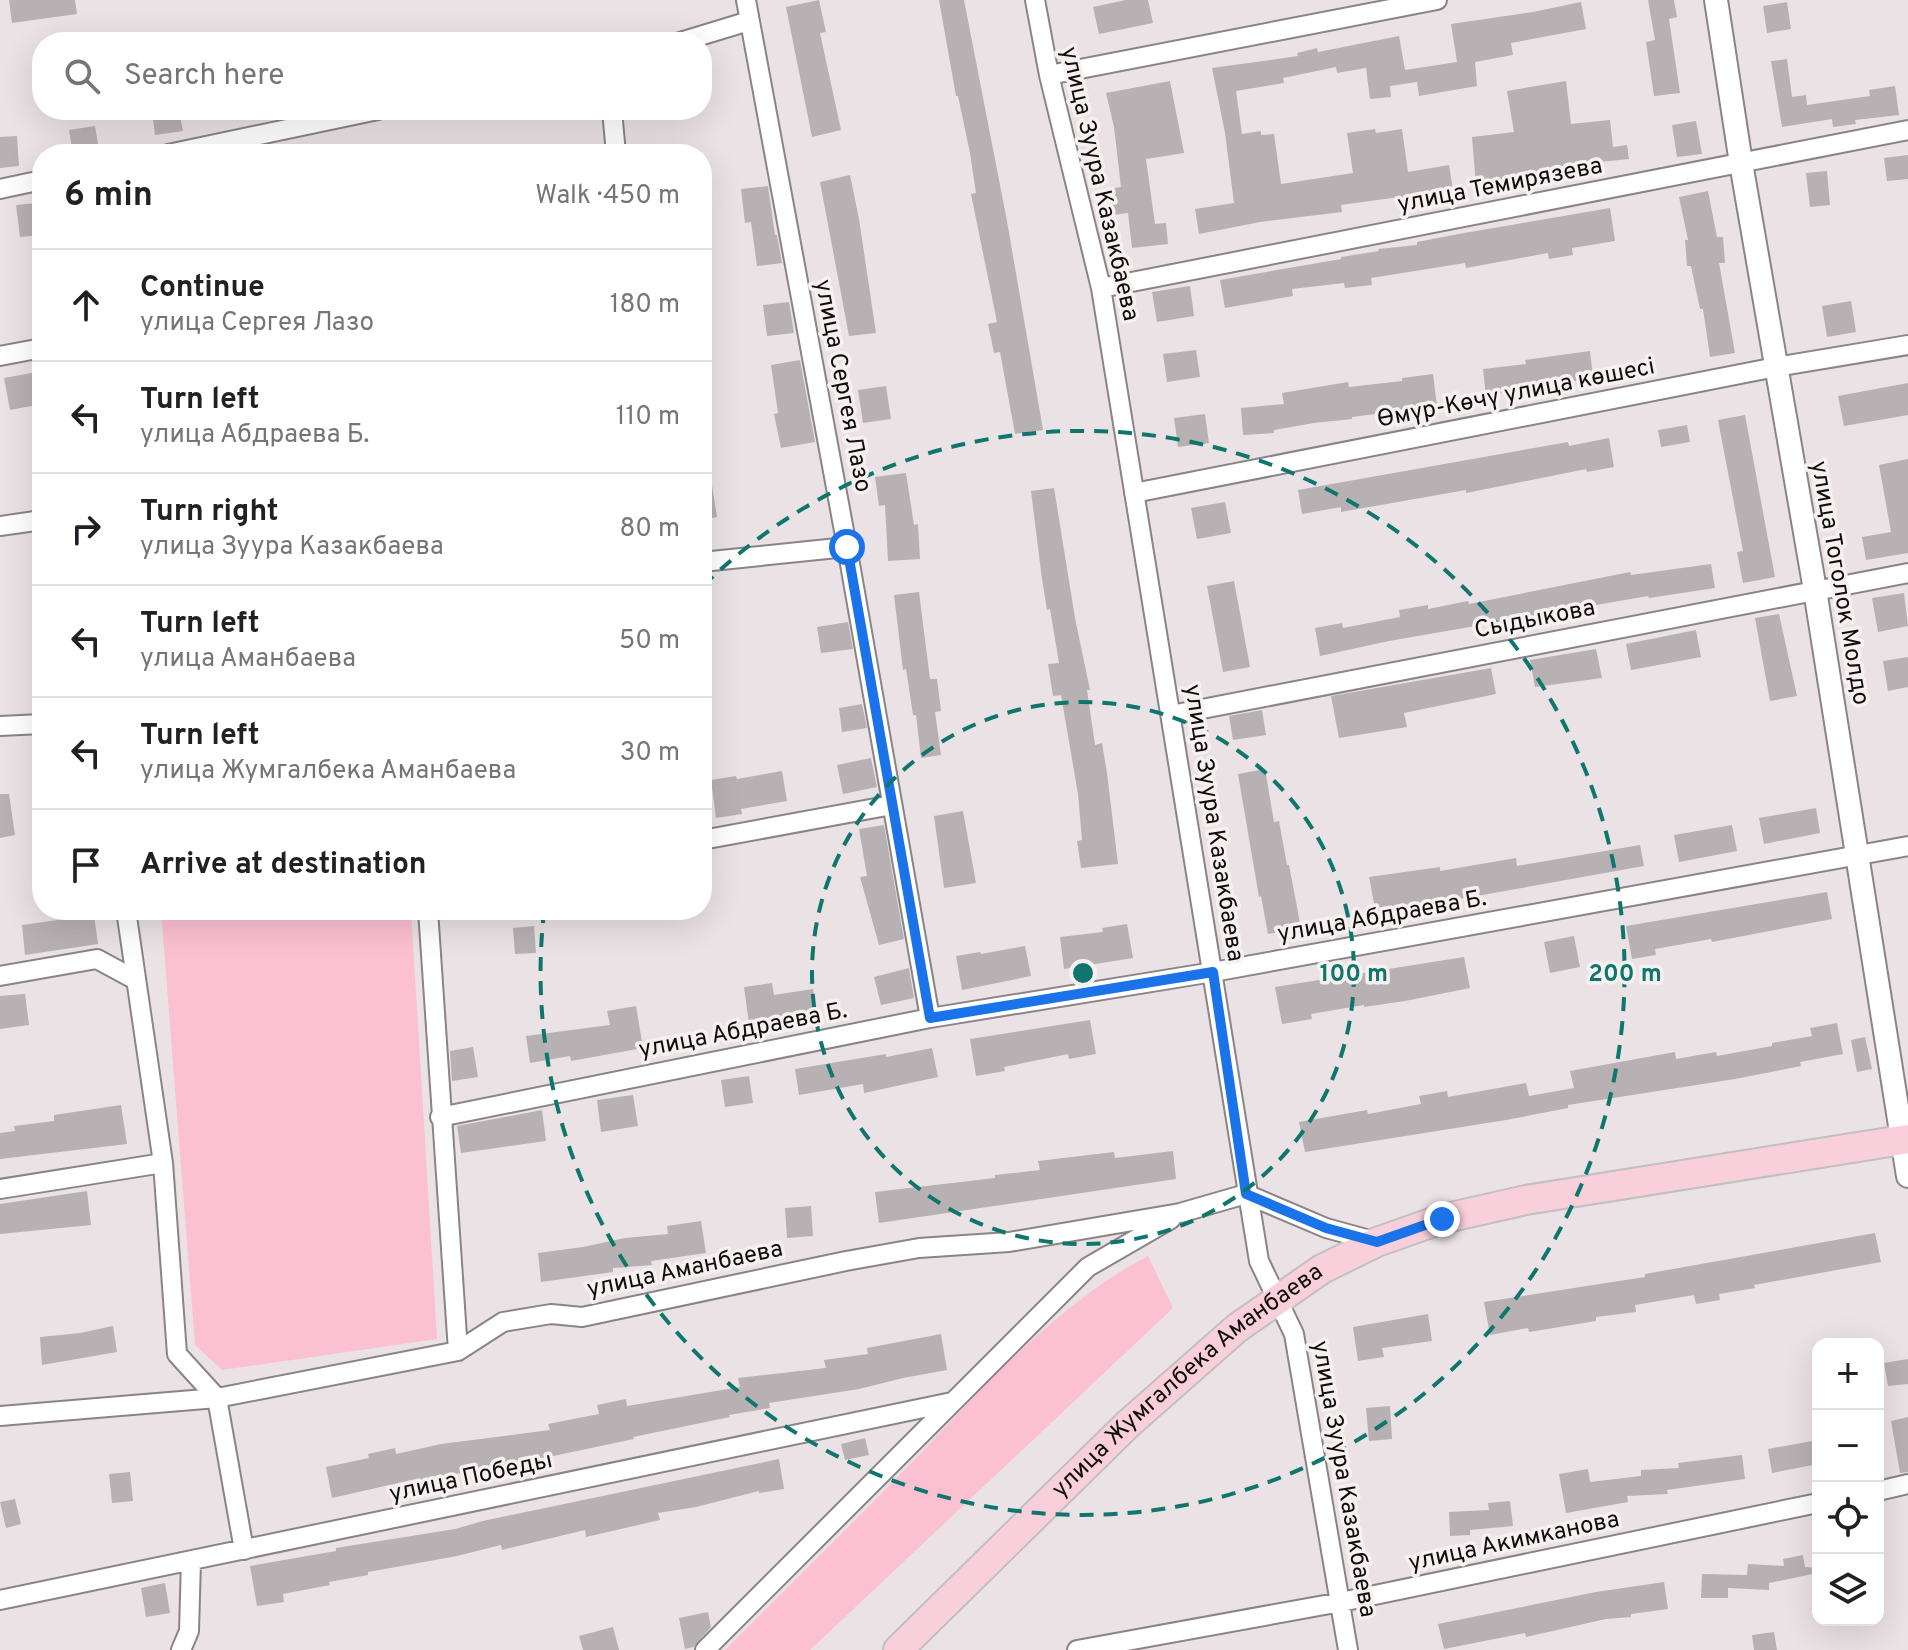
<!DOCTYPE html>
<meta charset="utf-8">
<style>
body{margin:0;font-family:Overpass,sans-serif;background:#f2f2f2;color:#202124}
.controls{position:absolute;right:24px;bottom:24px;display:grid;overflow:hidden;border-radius:16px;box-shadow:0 8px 32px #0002}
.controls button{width:72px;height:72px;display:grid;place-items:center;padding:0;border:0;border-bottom:2px solid #e0e0e0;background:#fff;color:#202124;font:40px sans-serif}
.stop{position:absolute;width:24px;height:24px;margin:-18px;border:6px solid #1a73e8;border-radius:50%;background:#fff}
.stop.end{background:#1a73e8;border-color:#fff;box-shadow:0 2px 8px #0008}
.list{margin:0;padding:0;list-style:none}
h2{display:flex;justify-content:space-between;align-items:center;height:104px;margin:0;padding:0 32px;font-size:34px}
h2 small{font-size:26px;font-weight:400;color:#757577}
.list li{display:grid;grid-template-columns:52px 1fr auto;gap:24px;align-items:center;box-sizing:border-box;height:112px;padding:0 32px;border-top:2px solid #e0e0e0}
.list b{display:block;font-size:30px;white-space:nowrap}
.list p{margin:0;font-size:26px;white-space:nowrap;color:#757577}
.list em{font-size:26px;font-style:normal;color:#757577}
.icon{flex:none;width:44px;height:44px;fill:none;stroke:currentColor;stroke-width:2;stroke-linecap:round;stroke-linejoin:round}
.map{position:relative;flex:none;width:1908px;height:1650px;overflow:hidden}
.search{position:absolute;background:#fff;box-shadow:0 8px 32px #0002;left:32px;top:32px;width:680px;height:88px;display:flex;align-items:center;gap:20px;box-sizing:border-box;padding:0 28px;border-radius:32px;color:#757577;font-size:30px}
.panel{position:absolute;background:#fff;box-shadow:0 8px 32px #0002;left:32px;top:144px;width:680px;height:776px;border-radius:32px}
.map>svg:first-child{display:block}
.green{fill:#fbc0d1}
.building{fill:#b8b1b3}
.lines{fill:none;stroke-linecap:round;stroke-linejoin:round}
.minor-casing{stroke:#8b8486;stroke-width:22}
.tertiary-casing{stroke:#8b8486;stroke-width:26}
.primary-casing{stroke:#c1c0c0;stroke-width:32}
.minor{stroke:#fff;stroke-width:18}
.tertiary{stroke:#fff;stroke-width:22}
.primary{stroke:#facfdc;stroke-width:28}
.route{stroke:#1a73e8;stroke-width:10}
.ring{fill:none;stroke:#0f766e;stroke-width:4;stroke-dasharray:14 10}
.labels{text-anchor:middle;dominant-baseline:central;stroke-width:7;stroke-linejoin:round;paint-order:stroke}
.street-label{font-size:24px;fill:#0f0d0d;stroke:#f7f0f1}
.centre{fill:#0f766e;stroke:#f7f0f1;stroke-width:4}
.ring-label{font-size:24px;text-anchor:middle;font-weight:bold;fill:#0f766e;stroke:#f7f0f1;stroke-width:7;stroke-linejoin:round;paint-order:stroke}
</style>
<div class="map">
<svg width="1908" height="1650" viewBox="0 0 1908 1650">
<rect width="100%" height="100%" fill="#eae2e4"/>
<path class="green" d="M161 910H411L437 1339 222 1370 195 1345Z
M1148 1256 1173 1308 810 1650H725C790 1585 855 1521 919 1455 989 1382 1057 1304 1148 1256Z"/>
<path class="building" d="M9 0H75L77 14 12 23Z
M819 0 826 32 820 33 841 130 812 137 786 7Z
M939 0H964L1007 221 1043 430 1015 434 1000 352 994 353 988 324 997 322 971 194 976 193 970 153 958 96H956Z
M1126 0H1148L1153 23 1099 34 1093 7Z
M1648 0H1674L1677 17 1669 19 1680 93 1654 96 1646 42 1655 40Z
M1581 2 1586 29 1511 43 1513 55 1475 62 1477 86 1419 96 1417 82 1390 86 1391 97 1370 99 1366 68 1337 73 1336 67 1283 78 1284 83 1236 91 1242 134 1261 131V135L1274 134 1281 184 1353 173 1347 133 1375 129 1376 133 1402 129 1408 172 1449 165 1453 190 1400 202 1399 197 1341 205 1342 212 1260 222 1199 234 1195 209 1234 203 1225 133 1212 68 1298 56 1297 53 1317 48 1318 52 1399 36 1405 70 1457 62 1451 24 1533 12Z
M1787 2 1791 29 1767 33 1763 6Z
M1787 59 1792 97 1806 95 1807 105 1870 96 1869 90 1895 86 1899 115 1855 120 1856 124 1833 127 1832 119 1782 127 1771 61Z
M1170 81 1184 153 1146 159 1155 224 1166 223 1168 244 1132 248 1128 213 1112 215 1108 189 1121 187 1114 127 1106 93Z
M1566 81 1571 124 1610 120 1613 147 1627 145 1629 159 1590 163 1476 186 1472 137 1514 132 1507 91Z
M152 110H179L183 131 155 135Z
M1696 121 1702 154 1677 157 1672 125Z
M95 126 99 150 73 154 69 130Z
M17 136 19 166 0 168V137Z
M1908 155V179L1887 181 1884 158Z
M1827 171 1830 205 1810 207 1806 173Z
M850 175 859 219 876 333 849 336 820 182Z
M768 186 775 235H777L782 263 757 266 751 222 745 223 741 189Z
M1708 191 1717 237H1723L1725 263H1719L1735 353 1710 357 1703 309H1700L1691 266H1687L1685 240H1688L1679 197Z
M38 203 41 235 20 237 16 205Z
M1610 208 1615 241 1572 248 1573 255 1549 259 1548 253 1466 268 1465 263 1371 278 1372 285 1345 288 1344 283 1292 289 1293 296 1225 308 1220 280 1341 259V257L1379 251 1378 249 1417 245V242L1464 233Z
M1190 286 1194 316 1157 322 1152 292Z
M1851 301 1856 332 1827 337 1822 306Z
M789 302 794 333 767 336 763 305Z
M1196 350 1200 377 1167 382 1163 354Z
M1590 351 1593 378 1486 396 1483 369 1526 364 1525 360Z
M800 360 815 442 781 448 774 414 778 413 771 365Z
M37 372 42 404 10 410 4 378Z
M1433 374 1437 406 1352 417V419L1314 423 1274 430V433L1243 435 1241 408 1284 404 1282 393 1348 382 1349 387 1402 381V378Z
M1908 383V415L1844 426 1838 396Z
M886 386 891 419 863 423 858 390Z
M1205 414 1209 443 1178 447 1174 418Z
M1745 415 1775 577 1743 583 1737 552 1743 551 1718 420Z
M1687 425 1690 442 1661 447 1658 430Z
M1609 438 1614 467 1587 472 1586 469 1466 493V490L1341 512V507L1302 514 1298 490 1568 442 1569 446Z
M1908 459V553L1866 560 1862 537 1891 532 1879 465Z
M702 473H710L717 517 702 520Z
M906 473 914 525 918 524 920 559 888 561 885 505 879 506 875 477Z
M1054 488 1075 618 1090 690H1087L1095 745 1102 743 1107 773 1118 864 1081 868 1077 841 1082 840 1078 794 1061 695 1053 696 1048 664 1059 663 1050 609 1047 610 1042 579 1031 491Z
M1225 502 1231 533 1197 539 1191 508Z
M1711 564 1715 588 1649 598 1648 596 1389 641 1320 656 1315 628 1342 623 1343 628 1400 617 1399 610 1428 605V609L1468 601 1469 604 1630 572 1631 575Z
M1234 581 1250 667 1223 672 1207 586Z
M919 592 930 679H937L941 711 935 712 941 755 921 758 916 715H913L906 669 903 670 894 595Z
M1904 593 1908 626 1878 632 1872 598Z
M1779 614 1797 696 1770 701 1755 618Z
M848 622 853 649 821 653 817 627Z
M1696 630 1701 657 1631 670 1626 644Z
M1596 649 1602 678 1535 687 1530 660Z
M1908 657V687L1888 691 1883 661Z
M1491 668 1496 694 1404 713 1407 727 1339 738 1331 696Z
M862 704 867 728 842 732 839 708Z
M1262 710 1266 735 1233 740 1229 716Z
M871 758 877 787 843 794 837 765Z
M1265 769 1274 822 1279 821 1287 865H1289L1301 928 1268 934 1261 896 1259 897 1238 774Z
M782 771 787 801 741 809 742 814 716 818 711 780 736 776 737 779Z
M0 794H9L15 835 0 838Z
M1816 808 1820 833 1764 844 1759 818Z
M963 811 976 883 944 888 934 816Z
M884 825 904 939 879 945 860 877 867 876 859 829Z
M1732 825 1737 851 1679 862 1674 835Z
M1640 845 1644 866 1376 914 1369 877 1440 867V871L1516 858 1517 866Z
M1827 892 1832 919 1712 942 1711 939 1655 949 1656 955 1632 959 1626 926Z
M94 915 98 944 25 955 22 925Z
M1127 924 1133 958 1064 969 1060 937 1103 932 1102 928Z
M534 926 536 953 515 954 513 928Z
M1574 936 1580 967 1550 973 1544 942Z
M1025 946 1031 976 962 990 956 956 980 952 981 954Z
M1464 957 1470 988 1405 1001 1364 1007V1005L1311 1014 1312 1019 1282 1024 1275 987Z
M909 968 914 998 881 1005 874 977Z
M772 983 774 995 813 989 817 1019 750 1031 744 987Z
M25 994 29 1025 0 1029V996Z
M636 1006 643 1048 571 1061 570 1056 530 1063 526 1036 610 1025 607 1011Z
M1090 1020 1096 1054 1069 1059 1068 1054 1004 1067 1005 1071 976 1076 970 1039Z
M1837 1023 1843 1054 1800 1062 1801 1066 1735 1079 1568 1105V1108L1506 1120 1305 1152 1299 1122 1367 1110 1368 1114 1421 1104 1419 1096 1447 1091 1448 1097 1526 1083 1529 1096 1574 1088 1570 1071 1675 1052 1676 1059 1716 1052 1717 1056 1772 1046V1043L1812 1036 1810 1028Z
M1865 1037 1872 1069 1857 1072 1851 1040Z
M473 1047 478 1077 452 1081 450 1051Z
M932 1048 938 1077 864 1093 863 1084 799 1095 795 1069 886 1054V1057Z
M749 1076 753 1103 725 1107 721 1080Z
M633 1095 638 1126 601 1132 597 1100Z
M121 1105 127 1144 0 1159V1133L15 1131 14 1126 54 1121V1115Z
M542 1110 546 1141 461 1153 457 1126Z
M1173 1151 1176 1179 879 1223 875 1192 995 1178V1175L1040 1170 1038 1161 1114 1152 1115 1158Z
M87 1191 91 1225 0 1234V1204Z
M811 1206 813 1236 787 1238 785 1208Z
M701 1221 706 1253 651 1261 652 1265 613 1268V1272L541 1282 538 1253 583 1247 625 1238 668 1234 667 1226Z
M1875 1233 1881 1262 1754 1285 1755 1288 1719 1294 1720 1300 1696 1304 1694 1295 1635 1305 1636 1312 1596 1317V1321L1529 1332 1528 1328 1490 1335 1484 1302 1645 1277V1274Z
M1428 1314 1432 1341 1382 1348 1384 1357 1358 1361 1353 1327Z
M113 1326 117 1352 42 1365 40 1337 80 1333Z
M941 1334 947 1370 903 1378 859 1389 769 1403 770 1408 729 1415 730 1417 633 1437 634 1439 534 1460 421 1480 420 1478 332 1498 326 1467 369 1458 368 1454 395 1448 396 1454 441 1444 550 1430 548 1424 599 1414 597 1405 626 1399 627 1406 740 1387 738 1378 826 1368 824 1360 868 1354 867 1348Z
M1908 1359V1384L1888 1386 1884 1363Z
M1390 1406 1392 1439 1369 1441 1366 1408Z
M1908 1417V1472L1900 1473 1891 1421Z
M865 1438 869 1455 845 1460 841 1444Z
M1818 1440V1464L1772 1473 1768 1449Z
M1742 1455 1745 1479 1667 1490 1668 1494 1627 1496 1628 1502 1566 1513 1559 1474 1588 1469 1590 1482 1641 1476V1470L1679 1468 1678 1463Z
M779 1459 784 1489 759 1493V1491L696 1507 658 1513 660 1520 586 1537 585 1530 502 1550 501 1545 457 1556 368 1572V1575L329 1582 330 1585 283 1594 284 1602 257 1606 250 1566 336 1551V1548L455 1529 483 1521Z
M130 1472 133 1501 112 1503 109 1474Z
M15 1499 21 1524 6 1528 0 1502Z
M1510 1501 1513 1526 1470 1530V1535L1450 1536 1449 1512 1489 1510 1488 1503Z
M1803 1555 1805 1567 1817 1568V1573L1769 1583V1590L1728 1588V1598H1701L1702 1574 1747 1575 1748 1564 1784 1566 1783 1559Z
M1664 1582 1668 1609 1631 1614V1617L1606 1619 1526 1637 1525 1633 1444 1649 1438 1624 1596 1592Z
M165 1583 170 1613 146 1617 141 1588Z
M708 1612 711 1627 693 1647 685 1649 679 1618Z
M613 1627 619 1650H583L579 1636Z
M1774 1632 1777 1650H1754L1752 1635Z"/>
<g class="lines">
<defs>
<path id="minor" d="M746 0 847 547 930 1018
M1035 0 1049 75 1101 288 1259 1261 1294 1334 1348 1650
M680 42 749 21
M1049 75 1437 0
M612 110 616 154
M168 154 378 110
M0 189 42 180
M1101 288 1908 130
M0 356 42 348
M1134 493 1776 367 1908 345
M0 526 42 520
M702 562 847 547
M1171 715 1908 573
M0 726 42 724
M702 840 892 805
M126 910 163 1163 177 1354 217 1398 244 1550
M428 910 458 1351
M0 976 97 959 134 979
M440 1117 930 1018 1213 972 1908 846
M0 1189 163 1163
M0 1416 217 1398 458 1351 503 1322 551 1314 582 1317 846 1261 919 1248 1009 1242 1180 1213 1246 1194 1326 1228 1377 1242
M1878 1491 1908 1484
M0 1600 952 1402
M181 1650 189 1631 191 1561
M705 1650 1088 1267 1171 1219
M1077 1650 1341 1602 1818 1503"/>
<path id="tertiary" d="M1716 0 1741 163 1815 590 1908 1176"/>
<g id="primary">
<path id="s1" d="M898 1650 1128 1424 1237 1328 1322 1269 1377 1242 1442 1219 1526 1200 1908 1139"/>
</g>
</defs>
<use href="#minor" class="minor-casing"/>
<use href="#tertiary" class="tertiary-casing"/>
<use href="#primary" class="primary-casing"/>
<use href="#minor" class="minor"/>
<use href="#tertiary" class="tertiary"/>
<use href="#primary" class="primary"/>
</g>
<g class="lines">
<path class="route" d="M847 547 930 1018 1213 972 1246 1194 1326 1228 1377 1242 1442 1219"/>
</g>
<g class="ring">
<circle cx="1083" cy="973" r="271"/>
<path d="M703 586A542 542 0 1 1 544 912"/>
</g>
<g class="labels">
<g class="street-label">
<text transform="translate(1099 184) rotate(77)">улица Зуура Казакбаева</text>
<text transform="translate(1500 186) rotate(-11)">улица Темирязева</text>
<text transform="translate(842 386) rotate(79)">улица Сергея Лазо</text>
<text transform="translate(1516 394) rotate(-11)">Өмүр-Көчү улица көшесі</text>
<text transform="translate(1839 583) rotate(80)">улица Тоголок Молдо</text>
<text transform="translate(1535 620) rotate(-11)">Сыдыкова</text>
<text transform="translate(1213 823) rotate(81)">улица Зуура Казакбаева</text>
<text transform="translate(1382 917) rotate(-10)">улица Абдраева Б.</text>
<text transform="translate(743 1031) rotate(-11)">улица Абдраева Б.</text>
<text transform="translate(685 1270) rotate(-12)">улица Аманбаева</text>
<text stroke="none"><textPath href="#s1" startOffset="396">улица Жумгалбека Аманбаева</textPath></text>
<text transform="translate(471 1478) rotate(-12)">улица Победы</text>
<text transform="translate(1343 1479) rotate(80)">улица Зуура Казакбаева</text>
<text transform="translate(1514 1542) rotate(-12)">улица Акимканова</text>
</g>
</g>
<circle cx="1083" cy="973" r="12" class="centre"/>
<g class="ring-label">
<text x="1354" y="981">100 m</text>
<text x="1625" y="981">200 m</text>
</g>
</svg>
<div class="controls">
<button>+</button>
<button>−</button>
<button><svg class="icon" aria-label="locate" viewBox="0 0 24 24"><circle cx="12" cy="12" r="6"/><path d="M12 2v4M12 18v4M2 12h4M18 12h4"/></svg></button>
<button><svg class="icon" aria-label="layers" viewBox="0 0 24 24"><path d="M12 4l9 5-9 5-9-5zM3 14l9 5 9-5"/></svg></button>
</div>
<div class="stop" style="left:847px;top:547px"></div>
<div class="stop end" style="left:1442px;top:1219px"></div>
<div class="search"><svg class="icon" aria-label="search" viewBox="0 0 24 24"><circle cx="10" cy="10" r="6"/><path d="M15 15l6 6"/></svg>Search here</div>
<section class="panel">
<h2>6 min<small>Walk · 450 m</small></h2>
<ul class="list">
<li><svg class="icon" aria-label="ahead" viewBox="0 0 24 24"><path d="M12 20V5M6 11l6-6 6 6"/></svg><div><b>Continue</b><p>улица Сергея Лазо</p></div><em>180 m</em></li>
<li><svg class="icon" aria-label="left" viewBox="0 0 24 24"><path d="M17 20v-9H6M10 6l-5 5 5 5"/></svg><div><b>Turn left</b><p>улица Абдраева Б.</p></div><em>110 m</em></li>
<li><svg class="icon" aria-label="right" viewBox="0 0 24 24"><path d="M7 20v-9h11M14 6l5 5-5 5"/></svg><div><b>Turn right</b><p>улица Зуура Казакбаева</p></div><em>80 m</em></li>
<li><svg class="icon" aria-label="left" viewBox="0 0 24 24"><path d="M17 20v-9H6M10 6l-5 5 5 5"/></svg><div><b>Turn left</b><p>улица Аманбаева</p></div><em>50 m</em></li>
<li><svg class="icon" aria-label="left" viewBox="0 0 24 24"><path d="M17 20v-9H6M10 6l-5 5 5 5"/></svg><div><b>Turn left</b><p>улица Жумгалбека Аманбаева</p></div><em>30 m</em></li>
<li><svg class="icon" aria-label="arrive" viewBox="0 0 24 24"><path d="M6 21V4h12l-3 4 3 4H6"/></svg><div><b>Arrive at destination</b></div></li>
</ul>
</section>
</div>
